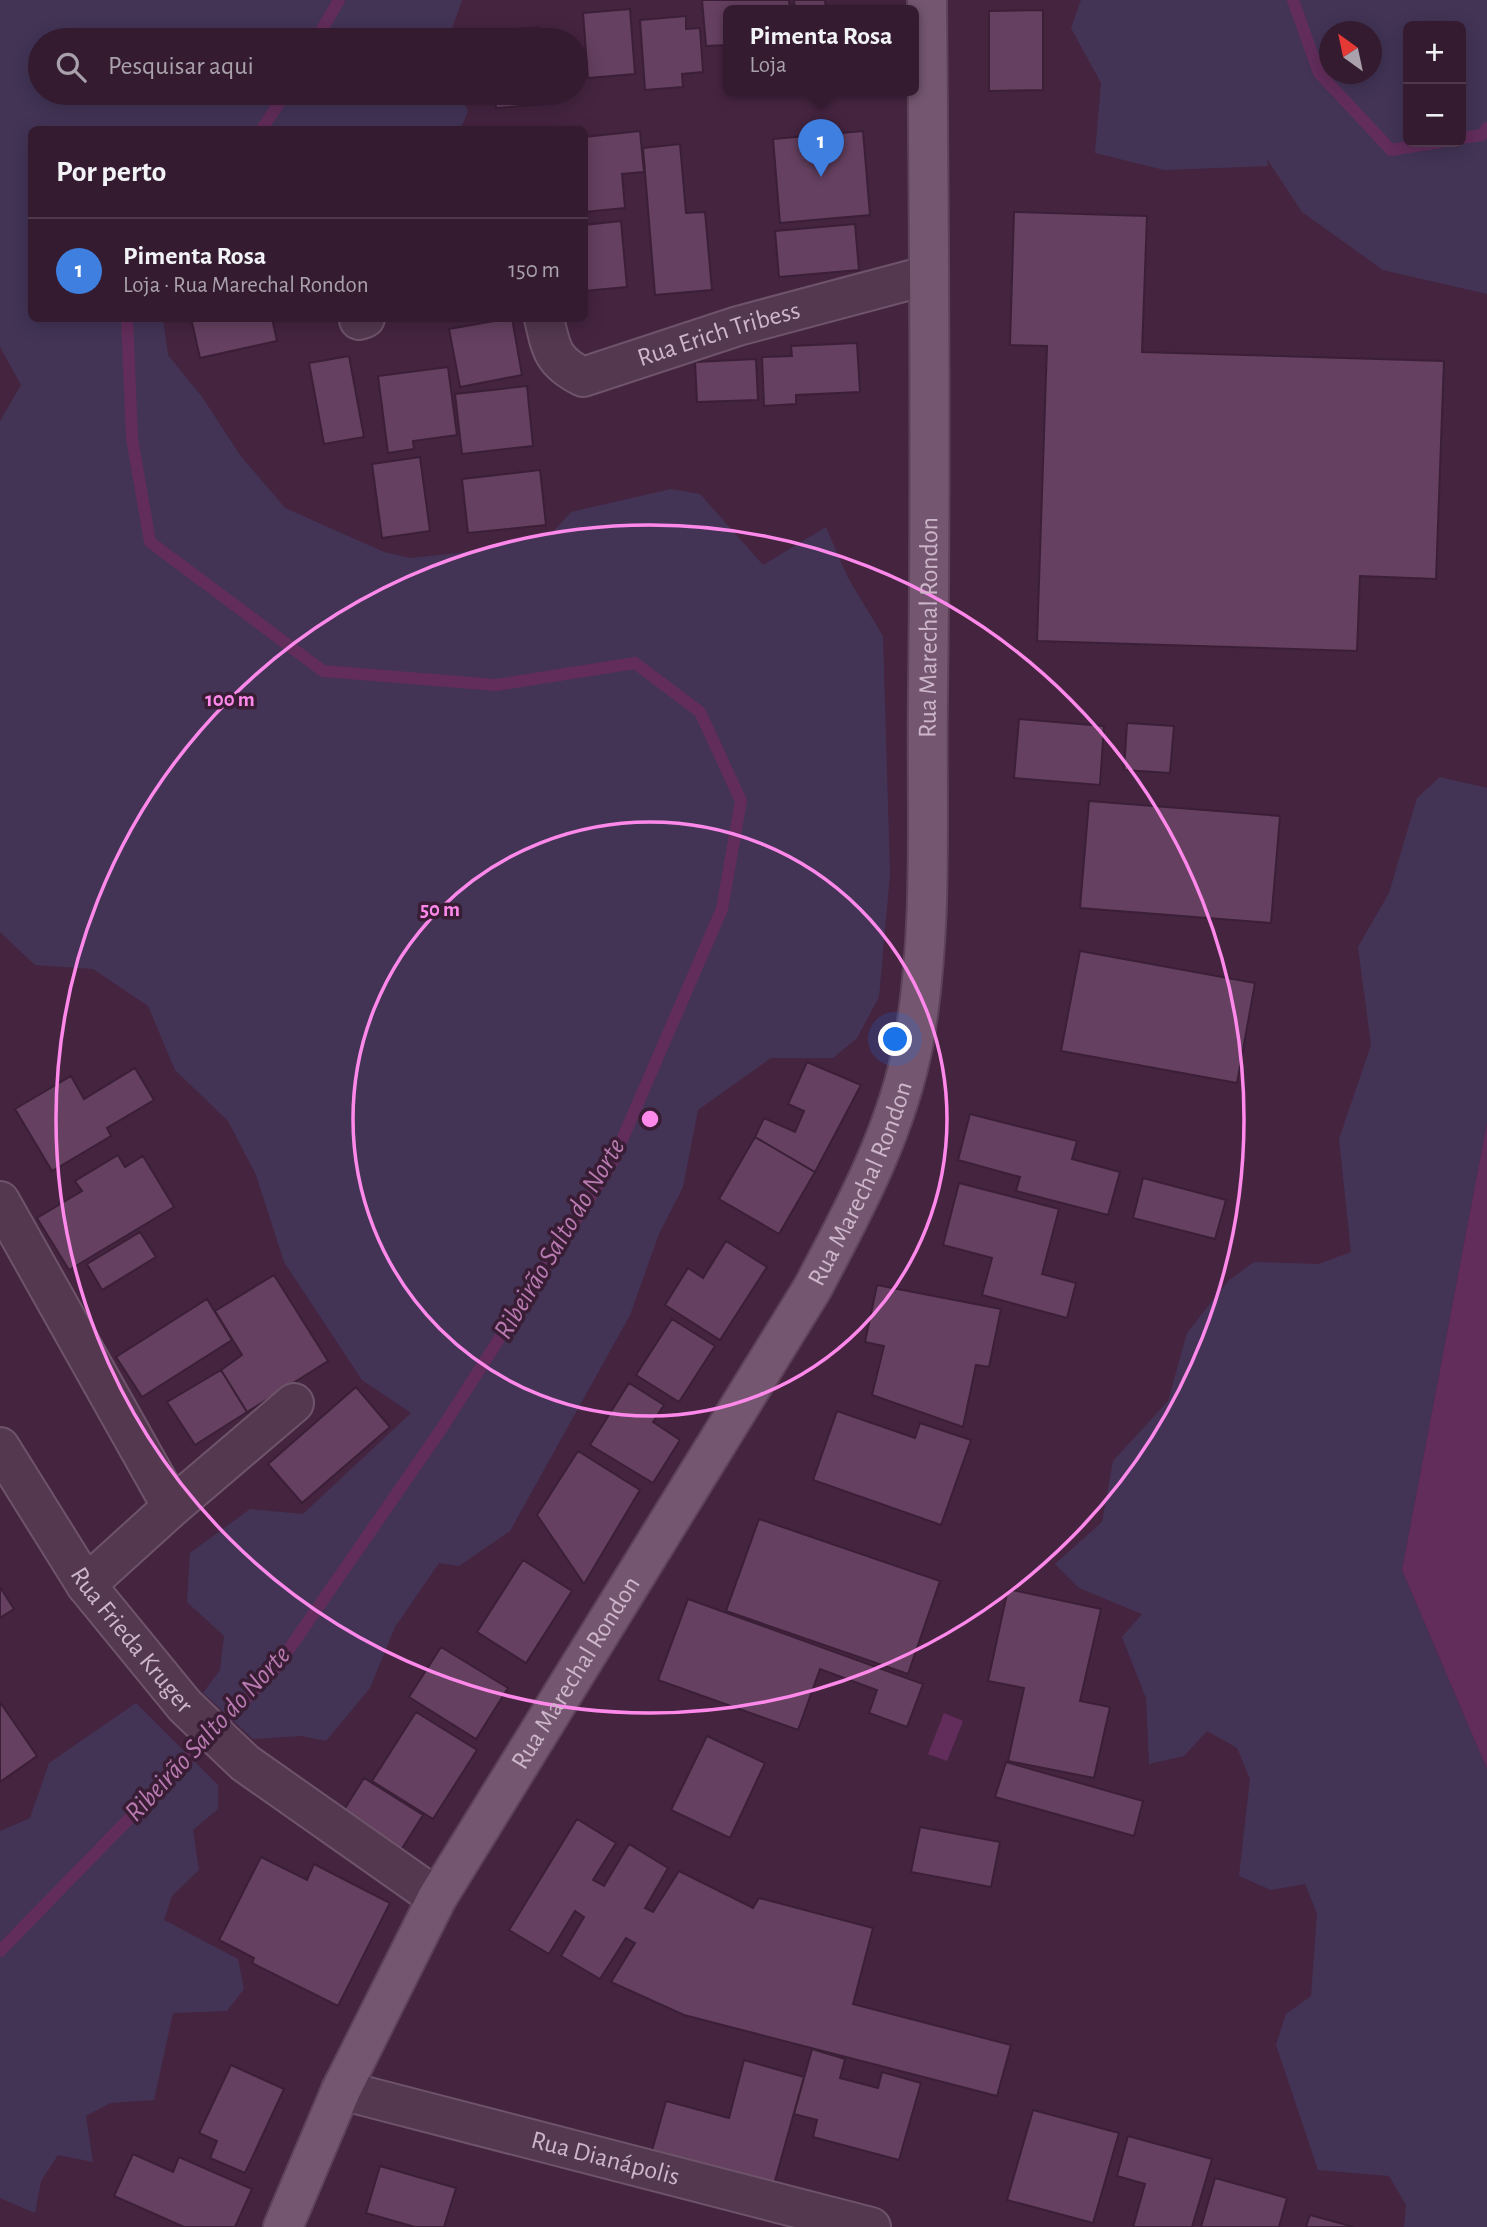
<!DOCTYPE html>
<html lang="pt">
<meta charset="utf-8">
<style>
body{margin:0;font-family:"Alegreya Sans",sans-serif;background:#3f283c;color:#f1f3f6}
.controls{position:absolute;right:21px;top:21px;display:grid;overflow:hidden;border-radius:10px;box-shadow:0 4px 18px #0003}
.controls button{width:63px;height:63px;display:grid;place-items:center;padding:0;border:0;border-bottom:2px solid #4e394c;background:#341b30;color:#f1f3f6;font:35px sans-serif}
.compass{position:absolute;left:1319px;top:21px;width:63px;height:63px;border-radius:50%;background:#341b30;box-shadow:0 4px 18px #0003;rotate:327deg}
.you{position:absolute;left:896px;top:1040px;width:24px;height:24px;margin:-18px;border:5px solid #fff;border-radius:50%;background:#1a73e8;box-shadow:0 0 0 10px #1a73e833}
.badge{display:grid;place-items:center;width:46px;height:46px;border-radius:50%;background:#ff89eb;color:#fff;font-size:23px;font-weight:700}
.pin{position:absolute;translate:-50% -58px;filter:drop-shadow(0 2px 4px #0008)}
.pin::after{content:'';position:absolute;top:37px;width:24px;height:21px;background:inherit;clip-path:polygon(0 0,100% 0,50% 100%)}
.popup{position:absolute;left:723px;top:5px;width:196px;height:91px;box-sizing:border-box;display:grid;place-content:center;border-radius:10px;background:#341b30;filter:drop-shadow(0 2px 5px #0005);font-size:23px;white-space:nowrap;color:#a9a1ab}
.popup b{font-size:26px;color:#f1f3f6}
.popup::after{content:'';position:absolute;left:50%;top:100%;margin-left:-14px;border:14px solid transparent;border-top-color:#341b30}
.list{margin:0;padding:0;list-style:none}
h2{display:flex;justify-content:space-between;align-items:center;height:91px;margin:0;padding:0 28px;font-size:30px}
h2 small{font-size:23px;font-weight:400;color:#a9a1ab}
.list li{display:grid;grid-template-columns:46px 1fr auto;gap:21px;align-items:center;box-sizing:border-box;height:105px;padding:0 28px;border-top:2px solid #4e394c}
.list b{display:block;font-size:26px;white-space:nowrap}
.list p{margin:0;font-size:23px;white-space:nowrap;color:#a9a1ab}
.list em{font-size:23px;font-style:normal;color:#a9a1ab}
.icon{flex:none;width:38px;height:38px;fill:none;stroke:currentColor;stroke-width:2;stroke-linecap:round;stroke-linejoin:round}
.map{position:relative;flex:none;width:1487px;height:2227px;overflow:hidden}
.search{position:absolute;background:#341b30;box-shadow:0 4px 18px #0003;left:28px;top:28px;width:560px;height:77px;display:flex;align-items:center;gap:18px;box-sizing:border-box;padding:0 24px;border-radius:38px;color:#a9a1ab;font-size:26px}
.panel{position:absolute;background:#341b30;box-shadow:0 4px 18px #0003;left:28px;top:126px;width:560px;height:196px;border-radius:10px}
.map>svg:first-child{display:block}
.green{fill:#433456;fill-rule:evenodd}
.water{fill:#622d5b}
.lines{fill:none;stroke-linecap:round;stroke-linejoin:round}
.stream{stroke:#622d5b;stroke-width:12}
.building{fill:#654060;stroke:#3b1f37;stroke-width:2}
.minor-casing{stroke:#6e546a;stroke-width:42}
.major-casing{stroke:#5d4259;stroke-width:42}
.minor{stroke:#543850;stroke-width:38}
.major{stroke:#745670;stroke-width:38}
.ring{fill:none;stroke:#ff89eb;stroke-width:3.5}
.labels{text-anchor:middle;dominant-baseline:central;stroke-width:7;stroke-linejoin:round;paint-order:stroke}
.street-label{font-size:26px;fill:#cdb6c9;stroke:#391d35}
.water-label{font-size:28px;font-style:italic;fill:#b87ab0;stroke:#391d35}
.centre{fill:#ff89eb;stroke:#391d35;stroke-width:3.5}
.ring-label{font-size:21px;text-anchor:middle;font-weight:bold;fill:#ff89eb;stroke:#391d35;stroke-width:7;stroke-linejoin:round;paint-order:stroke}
</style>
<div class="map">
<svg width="1487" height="2227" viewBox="0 0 1487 2227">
<rect width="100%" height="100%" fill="#452440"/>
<path class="green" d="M0 0H462L448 40H40V93H459L468 111 460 130H32V318L163 319 168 355 202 397 240 455 285 508 384 552 410 558 459 553 551 534 571 512 671 489 700 494 763 565 826 527 848 578 883 636 890 874 879 997 857 1038 833 1058H771L698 1110 683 1187 659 1234 630 1315 510 1531 459 1566 439 1563 395 1627 370 1688 326 1741 301 1736 253 1739 203 1693 220 1670 224 1636 187 1602 190 1553 250 1509 303 1514 411 1413 362 1380 284 1262 256 1175 228 1121 175 1070 148 1006 93 969 35 965 0 932V421L21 385 0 347Z
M1081 0H1487V294L1383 270 1302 212 1267 159 1268 166 1164 170 1095 153 1101 83 1071 28ZM1408 26H1461V142H1408ZM1330 32H1372V74H1330Z
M1440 777 1487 788V1123L1402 1570 1487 1769V2227H1404L1406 2205 1389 2176 1318 2170 1276 2045 1286 2014 1311 1996 1317 1913 1305 1884 1271 1890 1239 1876 1250 1779 1237 1748 1207 1731 1184 1756 1149 1764 1146 1698 1122 1637 1142 1614 1079 1588 1055 1564 1102 1522 1113 1461 1168 1401 1187 1333 1228 1281 1254 1262 1319 1264 1351 1252 1339 1139 1371 1045 1358 947 1389 893 1417 798Z
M136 1703 218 1785V1809L193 1830 199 1870 172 1896 164 1920 238 1959 244 1989 227 2011 173 2013 154 2100 110 2103 86 2116 93 2162 58 2155 41 2181 35 2213 0 2198V1831L30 1818 49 1763Z"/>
<path class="water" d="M1487 1123V1769L1402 1570Z
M944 1713 963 1721 947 1761 928 1754Z"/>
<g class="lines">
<path class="stream" d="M1293 0 1319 73 1391 150 1440 142
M316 40 339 0
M261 130 286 93
M1461 138 1482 135 1487 128
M0 1951 276 1668 442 1428 612 1163 722 909 741 801 700 712 635 663 496 685 323 671 150 542 132 438 127 318"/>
</g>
<path class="building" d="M702 0H789L790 11H728V45L706 46Z
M794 0H825L826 11H795Z
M630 9 635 74 588 78 583 13Z
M1043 10V90L989 91V11Z
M686 16V29L700 28 703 72 682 74 683 87 645 90 640 20Z
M539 27 540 40H490L489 31Z
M494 93H545L546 104 496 108Z
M640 131 644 172 622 174 625 208 584 212V137Z
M863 131 870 215 780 223 773 139Z
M680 144 686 213 705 212 712 290 655 295 643 148Z
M1014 212 1147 216 1142 352 1444 361 1436 579 1360 576 1357 651 1037 641 1047 346 1010 345Z
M621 221 627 287 584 291V225Z
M855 224 859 270 779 277 775 231Z
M191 318H272L277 341 200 358Z
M512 318 522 375 460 387 449 329Z
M857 343 860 392 796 395V404L764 406 762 357 792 356 791 346Z
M349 356 364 437 324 444 309 363Z
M756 359 758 400 697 402 695 362Z
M448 367 457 435 413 441 414 449 388 453 378 376Z
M527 386 533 446 462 454 455 394Z
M420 457 430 531 382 538 372 464Z
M540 470 546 525 468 533 462 479Z
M1019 719 1104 726 1100 785 1014 778Z
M1127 723 1174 726 1170 773 1124 770Z
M1089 801 1280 816 1271 923 1080 908Z
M1080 951 1255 983 1237 1083 1061 1051Z
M807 1062 861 1085 815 1172 755 1137 764 1118 795 1132 804 1111 788 1104Z
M135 1068 154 1100 107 1128 111 1136 52 1171 15 1109 71 1076 84 1099Z
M970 1114 1077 1141 1072 1159 1120 1172 1108 1215 1016 1191 1020 1177 958 1160Z
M755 1137 815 1172 779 1234 719 1199Z
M118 1155 125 1167 143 1156 174 1207 69 1270 37 1218 82 1191 75 1181Z
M1143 1178 1226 1200 1215 1239 1133 1218Z
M959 1183 1059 1209 1042 1274 1076 1283 1067 1318 982 1295 992 1258 943 1245Z
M140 1232 156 1257 102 1290 87 1264Z
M726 1241 767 1267 720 1340 665 1305 688 1268 703 1278Z
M274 1275 328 1361 247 1412 221 1370 242 1355 215 1311Z
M877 1285 1001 1309 989 1367 976 1365 963 1427 872 1395 884 1346 865 1342Z
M207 1299 232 1340 142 1397 116 1357Z
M672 1319 715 1346 679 1402 636 1375Z
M221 1370 247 1412 195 1445 167 1402Z
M629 1383 664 1405 653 1422 680 1440 653 1483 590 1445Z
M356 1387 390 1427 302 1503 268 1464Z
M837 1411 915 1438 920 1423 971 1440 941 1525 813 1480Z
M578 1451 640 1490 584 1584 537 1515Z
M759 1519 940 1581 908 1674 726 1611Z
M523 1560 572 1591 526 1663 477 1632Z
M0 1587 14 1609 0 1618Z
M1008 1589 1101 1609 1080 1701 1110 1707 1094 1778 1008 1761 1024 1688 988 1681Z
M688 1599 923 1684 907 1727 869 1713 877 1690 820 1669 798 1730 658 1680Z
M441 1647 508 1688 476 1739 409 1697Z
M0 1702 37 1756 0 1782Z
M416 1712 477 1750 433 1819 372 1781Z
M707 1736 765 1763 730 1838 671 1810Z
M1006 1762 1143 1801 1134 1836 995 1797Z
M364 1778 423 1815 396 1858 337 1821Z
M577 1819 616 1843 593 1880 604 1886 629 1844 668 1868 645 1908 653 1912 679 1871 753 1908 759 1898 873 1928 853 2004 1011 2045 997 2096 684 2015 611 1982 635 1943 626 1938 600 1979 561 1956 584 1917 575 1911 549 1954 509 1930Z
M920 1827 1000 1842 991 1887 911 1872Z
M261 1857 307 1880 314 1864 390 1903 338 2006 252 1963 254 1958 219 1940Z
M812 2049 845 2059 840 2078 878 2088 882 2072 921 2083 899 2160 813 2137 817 2120 794 2114Z
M744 2060 804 2077 773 2188 651 2154 666 2101 729 2118Z
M231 2065 284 2089 245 2173 210 2158 217 2141 199 2133Z
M1033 2110 1119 2133 1093 2223 1007 2200Z
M1128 2136 1212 2159 1192 2227H1133L1145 2184 1117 2176Z
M133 2154 173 2172 179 2157 252 2189 235 2227H184L114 2196Z
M380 2166 456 2188 444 2227H415L366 2213Z
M1215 2178 1287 2198 1279 2227H1201Z
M1310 2215 1354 2227H1306Z"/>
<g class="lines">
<defs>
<g id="minor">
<path id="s1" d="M544 318C551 350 553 362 583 377L738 326 929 275"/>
<path d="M359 320 365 318"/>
<path d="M0 1201 172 1507"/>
<path id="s2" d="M0 1447 86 1585 185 1706 245 1763 437 1898"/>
<path d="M86 1585 172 1507 294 1403"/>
<path id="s3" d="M341 2090 871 2227"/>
</g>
<g id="major">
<path id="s4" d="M283 2227 341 2090 437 1898 812 1289C854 1210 898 1129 914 1040 934 926 926 807 928 691 931 461 929 231 927 0"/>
</g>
</defs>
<use href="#minor" class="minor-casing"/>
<use href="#major" class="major-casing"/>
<use href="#minor" class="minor"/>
<use href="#major" class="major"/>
</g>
<g class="ring">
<circle cx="650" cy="1119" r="297"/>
<circle cx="650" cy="1119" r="594"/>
</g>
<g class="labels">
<g class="street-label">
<text stroke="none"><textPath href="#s1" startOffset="217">Rua Erich Tribess</textPath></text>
<text stroke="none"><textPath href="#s4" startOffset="1762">Rua Marechal Rondon</textPath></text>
<text stroke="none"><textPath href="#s4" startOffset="1195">Rua Marechal Rondon</textPath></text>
<text stroke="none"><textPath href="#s2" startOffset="234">Rua Frieda Kruger</textPath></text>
<text stroke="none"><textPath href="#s4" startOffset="628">Rua Marechal Rondon</textPath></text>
<text stroke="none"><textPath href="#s3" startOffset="273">Rua Dianápolis</textPath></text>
</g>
<g class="water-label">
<text transform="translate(560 1239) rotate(-59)">Ribeirão Salto do Norte</text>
<text transform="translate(208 1734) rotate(-47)">Ribeirão Salto do Norte</text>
</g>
</g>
<circle cx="650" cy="1119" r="10" class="centre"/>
<g class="ring-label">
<text x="230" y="706">100 m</text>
<text x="440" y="916">50 m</text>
</g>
</svg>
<div class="controls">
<button>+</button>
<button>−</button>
</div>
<svg class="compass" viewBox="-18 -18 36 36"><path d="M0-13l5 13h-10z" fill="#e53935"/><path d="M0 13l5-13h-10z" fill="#a9a1ab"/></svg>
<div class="you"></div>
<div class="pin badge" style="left:821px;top:177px;background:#3f7fe0">1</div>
<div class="popup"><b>Pimenta Rosa</b>Loja</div>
<div class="search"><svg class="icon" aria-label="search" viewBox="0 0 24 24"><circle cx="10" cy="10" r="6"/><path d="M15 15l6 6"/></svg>Pesquisar aqui</div>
<section class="panel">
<h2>Por perto<small></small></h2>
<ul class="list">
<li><span class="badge" style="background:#3f7fe0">1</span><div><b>Pimenta Rosa</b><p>Loja · Rua Marechal Rondon</p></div><em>150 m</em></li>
</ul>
</section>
</div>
